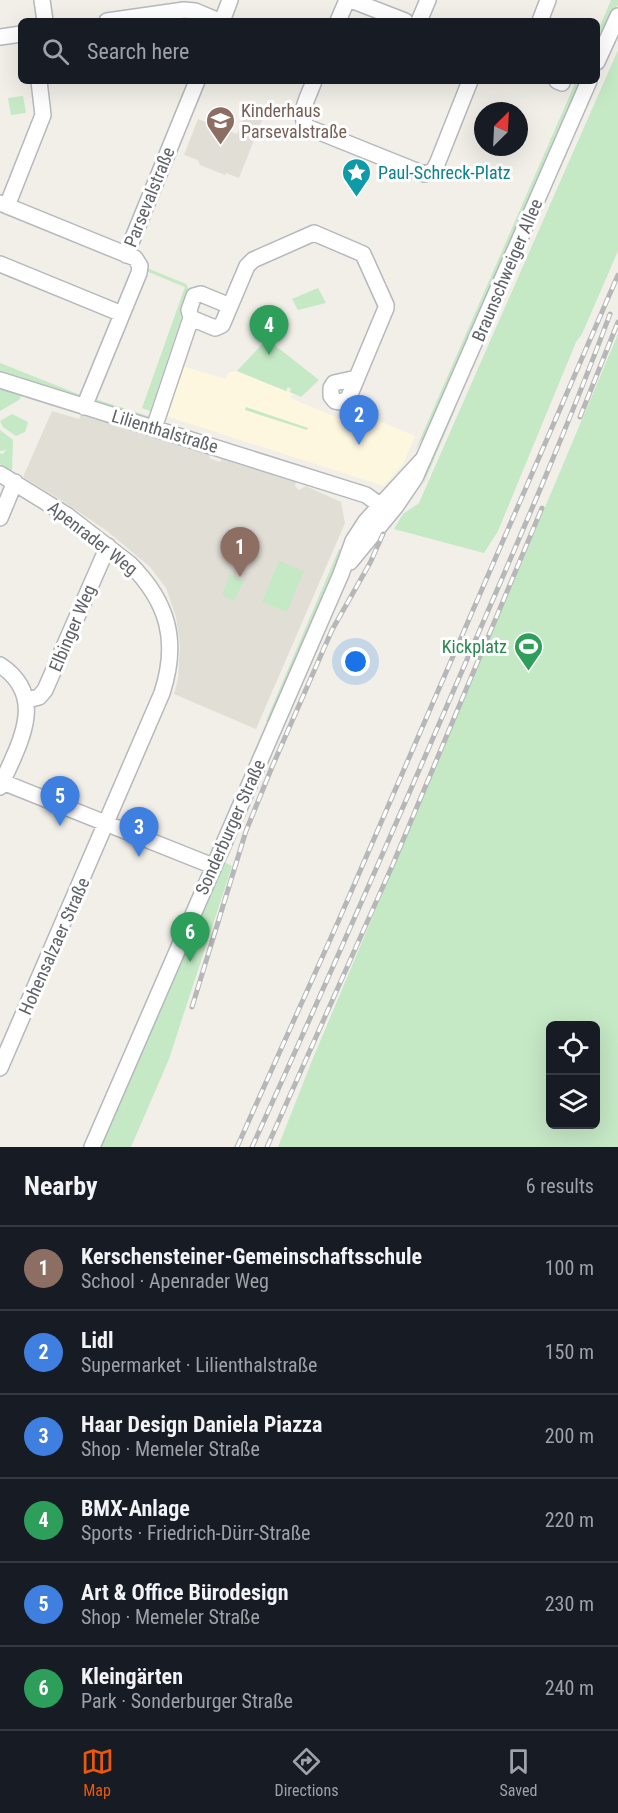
<!DOCTYPE html>
<meta charset="utf-8">
<style>
body{margin:0;font-family:"Roboto Condensed",sans-serif;background:#20242c;color:#f1f3f6}
.controls{position:absolute;right:18px;bottom:18px;display:grid;overflow:hidden;border-radius:9px;box-shadow:0 6px 24px #0002}
.controls button{width:54px;height:54px;display:grid;place-items:center;padding:0;border:0;border-bottom:2px solid #363941;background:#171b24;color:#f1f3f6;font:30px sans-serif}
.compass{position:absolute;left:474px;top:102px;width:54px;height:54px;border-radius:50%;background:#171b24;box-shadow:0 6px 24px #0002;rotate:24deg}
.you{position:absolute;left:356px;top:662px;width:21px;height:21px;margin:-15px;border:4px solid #fff;border-radius:50%;background:#1a73e8;box-shadow:0 0 0 9px #1a73e833}
.badge{display:grid;place-items:center;width:39px;height:39px;border-radius:50%;background:#ea580c;color:#fff;font-size:20px;font-weight:700}
.pin{position:absolute;translate:-50% -50px;filter:drop-shadow(0 2px 3px #0008)}
.pin::after{content:'';position:absolute;top:32px;width:21px;height:18px;background:inherit;clip-path:polygon(0 0,100% 0,50% 100%)}
.list{margin:0;padding:0;list-style:none}
h2{display:flex;justify-content:space-between;align-items:center;height:78px;margin:0;padding:0 24px;font-size:26px}
h2 small{font-size:20px;font-weight:400;color:#9ea1a6}
.list li{display:grid;grid-template-columns:39px 1fr auto;gap:18px;align-items:center;box-sizing:border-box;height:84px;padding:0 24px;border-top:2px solid #363941}
.list b{display:block;font-size:22px;white-space:nowrap}
.list p{margin:0;font-size:20px;white-space:nowrap;color:#9ea1a6}
.list em{font-size:20px;font-style:normal;color:#9ea1a6}
.icon{flex:none;width:33px;height:33px;fill:none;stroke:currentColor;stroke-width:2;stroke-linecap:round;stroke-linejoin:round}
.map{position:relative;flex:none;width:618px;height:1147px;overflow:hidden}
.search{position:absolute;background:#171b24;box-shadow:0 6px 24px #0002;left:18px;right:18px;top:18px;height:66px;display:flex;align-items:center;gap:15px;box-sizing:border-box;padding:0 21px;border-radius:9px;color:#9ea1a6;font-size:22px}
.sheet{height:582px;background:#171b24}
nav{display:flex;justify-content:space-around;align-items:center;box-sizing:border-box;height:84px;border-top:2px solid #363941;background:#171b24;font-size:16px;color:#9ea1a6}
nav a{display:grid;justify-items:center;gap:3px}
nav .on{color:#ea580c}
.map>svg:first-child{display:block}
.commercial{fill:#fef7e0}
.education{fill:#e1ded6}
.green{fill:#c5e8c5;fill-rule:evenodd}
.lines{fill:none;stroke-linecap:round;stroke-linejoin:round}
.minor-casing{stroke:#b5b8bc;stroke-width:18}
.minor{stroke:#fff;stroke-width:15}
.rail-casing{stroke:#b6b7b8;stroke-width:5}
.rail{stroke:#fff;stroke-width:3;stroke-dasharray:9;stroke-linecap:butt}
.labels{text-anchor:middle;dominant-baseline:central;stroke-width:6;stroke-linejoin:round;paint-order:stroke}
.education-label{font-size:18px;fill:#785e54;stroke:#fff;text-anchor:start}
.culture-label{font-size:18px;fill:#0d838f;stroke:#fff;text-anchor:start}
.street-label{font-size:18px;fill:#5f6368;stroke:#fff}
.leisure-label{font-size:18px;fill:#27864d;stroke:#fff;text-anchor:end}
</style>
<div class="map">
<svg width="618" height="1147" viewBox="0 0 618 1147">
<rect width="100%" height="100%" fill="#f1efe8"/>
<path class="commercial" d="M182 366 226 379 228 373 236 371 293 394 290 398 348 422 353 410 415 436 403 464 384 486 166 416Z"/>
<path class="education" d="M251 116 262 120 239 178 226 173 225 175 200 165 198 160 184 155 198 119 237 134 243 120Z
M52 411 79 419 81 415 153 437 210 455 209 458 220 462 221 459 296 482 295 486 299 490 306 486 341 502 345 523 256 729 174 694 178 679 180 646 176 617 166 588 150 567 107 531 61 500 23 477Z"/>
<path class="green" d="M611 0H618V4L597 47V33Z
M618 50V251L582 334 576 342 498 531 484 553 394 529 403 514 419 503Z
M576 81H582L428 438 422 439 415 451Z
M23 96 26 113 11 115 8 98Z
M147 268 186 284 188 288 180 308 181 319 150 411 142 408 185 287 146 271Z
M318 288 326 303 298 310 292 299Z
M618 334V1147H278L311 1063ZM550 1026H596V1124H550Z
M267 339 319 380 301 397 290 392 291 389 288 387 286 391 237 371Z
M0 363 83 396 80 398 0 375Z
M0 389 21 396 19 400 0 411Z
M92 398 151 417 146 420 95 406Z
M246 407 308 428 307 430 245 410Z
M451 410H455L423 485 430 459Z
M12 414 28 422 25 432 16 436 3 427 0 421Z
M0 430 13 440 12 471 0 464V453L3 454 6 450 0 451Z
M339 549 342 550 336 572 271 721H266Z
M279 561 304 571 287 612 262 602Z
M230 574 244 581 234 601 222 595Z
M222 861 232 866 169 1059 131 1147H99Z"/>
<g class="lines">
<defs>
<path id="minor" d="M42 0 45 21
M351 0 405 21
M107 21 184 10 195 11 219 21
M222 21 230 0
M338 21 347 0
M419 21 428 0
M540 21 548 0
M0 37 21 34
M597 62 618 16
M314 81C309 96 297 113 307 127L424 174 433 171 437 164 470 81
M557 81 562 83
M0 203 135 258 140 266 139 273 84 407
M7 206 43 115 39 81
M126 255 197 81
M0 264 122 314
M191 318 215 328 222 325 247 266 253 260 314 233 363 254 386 305V308L348 399 341 402 335 401 331 396V388L334 383 357 378
M0 380 366 495 380 505 384 513
M154 428 191 318 189 310 194 296 201 294 230 306
M0 474 68 516 130 564C168 602 179 641 162 693L0 1068
M0 518 15 482
M350 562 396 506 415 478 589 81
M0 665C49 697 18 746 0 787
M27 700 39 697 45 690 108 546
M0 781 213 866
M92 1147 341 574 353 541 366 521 424 458"/>
</defs>
<use href="#minor" class="minor-casing"/>
<use href="#minor" class="minor"/>
<defs>
<path id="rail" d="M580 417 618 322
M192 1007 246 831 272 767 332 630 370 563 383 534
M237 1147 338 922 618 275
M252 1147C324 989 393 831 462 671 513 553 565 435 610 314
M267 1147 393 864 542 508"/>
</defs>
<use href="#rail" class="rail-casing"/>
<use href="#rail" class="rail"/>
</g>
<defs>
<symbol id="school-pin" viewBox="-11 -11 22 30"><path d="M0 17L-7.5 6A9.5 9.5 0 1 1 7.5 6Z" fill="#8d6e63" stroke="#fff"/><path d="M0-5L7-2L0 1L-7-2ZM-4 1L0 2.5L4 1V4Q0 6-4 4Z" fill="#fff"/></symbol>
<symbol id="sight-pin" viewBox="-11 -11 22 30"><path d="M0 17L-7.5 6A9.5 9.5 0 1 1 7.5 6Z" fill="#0f9aa8" stroke="#fff"/><path d="M0-6L1.8-2.2L6-1.7L2.9 1.2L3.7 5.4L0 3.3L-3.7 5.4L-2.9 1.2L-6-1.7L-1.8-2.2Z" fill="#fff"/></symbol>
<symbol id="stadium-pin" viewBox="-11 -11 22 30"><path d="M0 17L-7.5 6A9.5 9.5 0 1 1 7.5 6Z" fill="#2e9e5b" stroke="#fff"/><path d="M0-5a6.5 5 0 1 0 0 10a6.5 5 0 1 0 0-10ZM-3.5-1.8h7v3.6h-7Z" fill="#fff"/></symbol>
</defs>
<g fill-rule="evenodd">
<use href="#school-pin" x="204" y="104" width="33" height="45"/>
<use href="#sight-pin" x="340" y="156" width="33" height="45"/>
<use href="#stadium-pin" x="512" y="630" width="33" height="45"/>
</g>
<g class="labels">
<g class="education-label">
<text x="241" y="110">Kinderhaus<tspan x="241" dy="21">Parsevalstraße</tspan></text>
</g>
<g class="culture-label">
<text x="378" y="172">Paul-Schreck-Platz</text>
</g>
<g class="street-label">
<text transform="translate(149 197) rotate(-68)">Parsevalstraße</text>
<text transform="translate(507 270) rotate(-67)">Braunschweiger Allee</text>
<text transform="translate(165 431) rotate(17)">Lilienthalstraße</text>
<text transform="translate(93 538) rotate(38)">Apenrader Weg</text>
<text transform="translate(72 628) rotate(-67)">Elbinger Weg</text>
<text transform="translate(230 827) rotate(-66)">Sonderburger Straße</text>
<text transform="translate(54 946) rotate(-66)">Hohensalzaer Straße</text>
</g>
<g class="leisure-label">
<text x="507" y="646">Kickplatz</text>
</g>
</g>
</svg>
<div class="controls">
<button><svg class="icon" aria-label="locate" viewBox="0 0 24 24"><circle cx="12" cy="12" r="6"/><path d="M12 2v4M12 18v4M2 12h4M18 12h4"/></svg></button>
<button><svg class="icon" aria-label="layers" viewBox="0 0 24 24"><path d="M12 4l9 5-9 5-9-5zM3 14l9 5 9-5"/></svg></button>
</div>
<svg class="compass" viewBox="-18 -18 36 36"><path d="M0-13l5 13h-10z" fill="#e53935"/><path d="M0 13l5-13h-10z" fill="#9ea1a6"/></svg>
<div class="you"></div>
<div class="pin badge" style="left:240px;top:577px;background:#8d6e63">1</div>
<div class="pin badge" style="left:359px;top:445px;background:#3f7fe0">2</div>
<div class="pin badge" style="left:139px;top:857px;background:#3f7fe0">3</div>
<div class="pin badge" style="left:269px;top:355px;background:#2e9e5b">4</div>
<div class="pin badge" style="left:60px;top:826px;background:#3f7fe0">5</div>
<div class="pin badge" style="left:190px;top:962px;background:#2e9e5b">6</div>
<div class="search"><svg class="icon" aria-label="search" viewBox="0 0 24 24"><circle cx="10" cy="10" r="6"/><path d="M15 15l6 6"/></svg>Search here</div>
</div>
<section class="sheet">
<h2>Nearby<small>6 results</small></h2>
<ul class="list">
<li><span class="badge" style="background:#8d6e63">1</span><div><b>Kerschensteiner-Gemeinschaftsschule</b><p>School · Apenrader Weg</p></div><em>100 m</em></li>
<li><span class="badge" style="background:#3f7fe0">2</span><div><b>Lidl</b><p>Supermarket · Lilienthalstraße</p></div><em>150 m</em></li>
<li><span class="badge" style="background:#3f7fe0">3</span><div><b>Haar Design Daniela Piazza</b><p>Shop · Memeler Straße</p></div><em>200 m</em></li>
<li><span class="badge" style="background:#2e9e5b">4</span><div><b>BMX-Anlage</b><p>Sports · Friedrich-Dürr-Straße</p></div><em>220 m</em></li>
<li><span class="badge" style="background:#3f7fe0">5</span><div><b>Art &amp; Office Bürodesign</b><p>Shop · Memeler Straße</p></div><em>230 m</em></li>
<li><span class="badge" style="background:#2e9e5b">6</span><div><b>Kleingärten</b><p>Park · Sonderburger Straße</p></div><em>240 m</em></li>
</ul>
</section>
<nav>
<a class="on"><svg class="icon" aria-label="map" viewBox="0 0 24 24"><path d="M3 6l6-2 6 2 6-2v14l-6 2-6-2-6 2zM9 4v14M15 6v14"/></svg>Map</a>
<a><svg class="icon" aria-label="directions" viewBox="0 0 24 24"><path d="M12 3l9 9-9 9-9-9zM9 14v-3h6M13 9l2 2-2 2"/></svg>Directions</a>
<a><svg class="icon" aria-label="saved" viewBox="0 0 24 24"><path d="M7 4h10v16l-5-4-5 4z"/></svg>Saved</a>
</nav>
